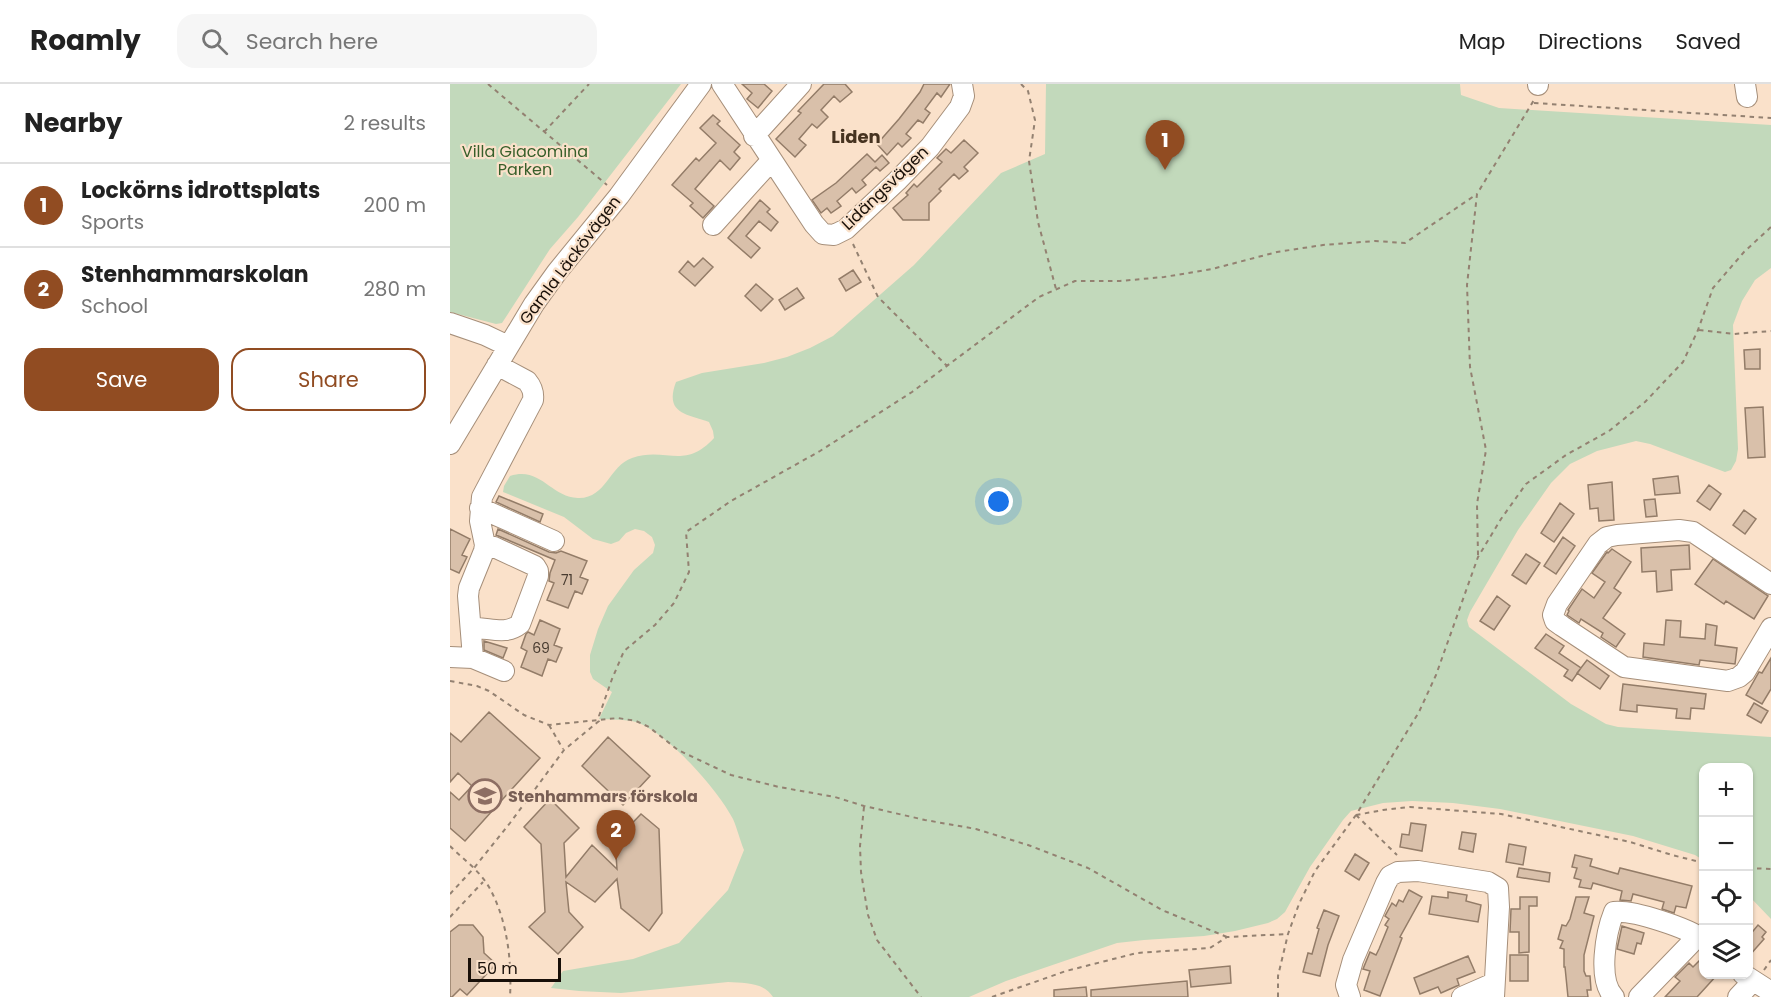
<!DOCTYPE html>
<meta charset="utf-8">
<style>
body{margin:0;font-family:Poppins,sans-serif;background:#f6f6f6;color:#222}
.controls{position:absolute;right:18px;bottom:18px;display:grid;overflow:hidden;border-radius:12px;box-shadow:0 2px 4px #0004}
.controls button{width:54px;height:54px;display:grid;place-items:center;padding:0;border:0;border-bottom:2px solid #e0e0e0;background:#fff;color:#222;font:30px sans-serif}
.scale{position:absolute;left:18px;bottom:15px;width:93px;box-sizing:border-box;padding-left:6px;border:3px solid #180f08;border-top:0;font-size:16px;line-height:21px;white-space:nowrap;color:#180f08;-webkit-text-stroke:4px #fae1ca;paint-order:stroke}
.you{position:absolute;left:549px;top:418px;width:21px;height:21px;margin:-15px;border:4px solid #fff;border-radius:50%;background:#1a73e8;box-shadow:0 0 0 9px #1a73e833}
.badge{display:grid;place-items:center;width:39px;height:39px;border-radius:50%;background:#914c22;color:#fff;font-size:20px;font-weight:700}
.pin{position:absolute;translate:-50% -50px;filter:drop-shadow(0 2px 3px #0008)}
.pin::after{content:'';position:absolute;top:32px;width:21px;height:18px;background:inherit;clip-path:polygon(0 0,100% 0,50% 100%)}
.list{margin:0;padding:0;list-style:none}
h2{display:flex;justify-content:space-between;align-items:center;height:78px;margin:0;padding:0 24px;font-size:26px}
h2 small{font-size:20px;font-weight:400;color:#767676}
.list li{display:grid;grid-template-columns:39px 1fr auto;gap:18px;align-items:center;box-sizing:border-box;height:84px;padding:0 24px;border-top:2px solid #e0e0e0}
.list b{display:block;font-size:22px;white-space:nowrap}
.list p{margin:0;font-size:20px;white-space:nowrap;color:#767676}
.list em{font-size:20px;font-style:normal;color:#767676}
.actions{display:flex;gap:12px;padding:18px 24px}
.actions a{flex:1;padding:14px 0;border:2px solid #914c22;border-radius:18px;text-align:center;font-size:21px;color:#914c22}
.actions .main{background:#914c22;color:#fff}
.icon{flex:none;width:33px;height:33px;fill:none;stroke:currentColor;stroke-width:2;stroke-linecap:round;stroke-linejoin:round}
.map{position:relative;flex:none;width:1321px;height:913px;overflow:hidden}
header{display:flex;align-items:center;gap:36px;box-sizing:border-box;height:84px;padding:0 30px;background:#fff;border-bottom:2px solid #e0e0e0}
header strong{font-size:28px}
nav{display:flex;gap:33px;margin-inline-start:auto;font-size:21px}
.search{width:420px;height:54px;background:#f6f6f6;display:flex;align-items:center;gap:15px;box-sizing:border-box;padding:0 21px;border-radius:18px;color:#767676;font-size:22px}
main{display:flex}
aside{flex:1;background:#fff}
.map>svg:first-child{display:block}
.green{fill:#c2d9bb}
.building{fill:#d9c0aa;stroke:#937c68;stroke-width:1.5}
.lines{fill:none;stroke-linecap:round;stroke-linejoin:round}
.minor-casing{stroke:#a68f7a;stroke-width:22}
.path{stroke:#938171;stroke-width:2;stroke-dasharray:4.5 4.5;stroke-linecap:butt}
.minor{stroke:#fff;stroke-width:20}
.labels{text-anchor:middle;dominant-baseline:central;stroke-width:4.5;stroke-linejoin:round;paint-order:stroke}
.number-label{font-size:14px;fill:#483b30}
.park-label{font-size:16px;fill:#375f2a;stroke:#fae1ca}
.street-label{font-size:16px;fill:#180f08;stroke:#fae1ca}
.education-label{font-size:16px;font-weight:bold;fill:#785e54;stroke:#fae1ca;text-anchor:start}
.neighbourhood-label{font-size:18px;font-weight:bold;fill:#463320;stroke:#fae1ca}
</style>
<header>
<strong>Roamly</strong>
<div class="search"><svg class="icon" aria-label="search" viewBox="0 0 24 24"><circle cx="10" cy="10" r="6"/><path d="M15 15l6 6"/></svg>Search here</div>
<nav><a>Map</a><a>Directions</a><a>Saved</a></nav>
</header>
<main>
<aside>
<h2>Nearby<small>2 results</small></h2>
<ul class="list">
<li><span class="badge">1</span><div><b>Lockörns idrottsplats</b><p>Sports</p></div><em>200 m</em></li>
<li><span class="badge">2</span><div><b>Stenhammarskolan</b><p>School</p></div><em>280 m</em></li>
</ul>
<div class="actions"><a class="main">Save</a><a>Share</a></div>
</aside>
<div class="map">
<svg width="1321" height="913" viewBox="0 0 1321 913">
<rect width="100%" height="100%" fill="#fae1ca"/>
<path class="green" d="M0 0H231L128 133 100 165 52 239 46 240 0 228Z
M596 0H1010L1011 11 1049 24 1321 41V184L1305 196 1292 217 1283 241 1288 365 1286 377 1281 386 1275 388 1200 360 1186 357 1147 367 1120 380 1101 399 1068 446 1020 528 1017 536 1019 543 1121 620 1156 640 1168 643 1321 653V835L1299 812 1298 684H1254L1253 776 1245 771 1183 752 1050 725 1003 719 962 717 933 719 901 727 893 736 860 783 835 828 827 835 818 839 785 847 754 852 694 856 667 859 556 897 519 913H323C314 898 294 899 278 898L171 909 129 907 101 904 113 887 183 875 229 859 278 806 294 766C290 756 287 744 283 735 267 705 218 649 186 638 175 635 161 636 149 635L162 608 143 595 140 588V571L148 545 158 522 184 486 203 469 205 461 202 453 194 447 185 445 176 449 169 457 161 460 143 455 114 433 53 408 54 402 60 392C91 382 100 413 128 414 156 415 159 382 182 374 216 362 234 387 264 354L263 347 259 338C237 330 214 330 226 298L252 289 314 279 337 273 360 264 383 252 464 181 551 89 595 70Z"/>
<path class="building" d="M292 0H314L322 7 308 24 297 15 302 9Z
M374 0H395L402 8 390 18 384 12 371 26 378 33 367 44 362 40 349 55 356 61 345 73 326 55 351 29 348 27Z
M474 0H500L491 13 487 9 475 25 480 29 473 39 468 36 456 50 461 54 452 63 448 59 437 71 427 60 449 35 470 8Z
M263 31 270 37 267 40 290 61 284 68 290 74 280 86 270 76 245 105 264 122 253 134 240 122 243 119 222 101 246 74 249 77 266 59 250 44Z
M514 56 528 69 514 83 518 87 509 95 504 90 489 105 491 107 479 119V136H453L443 124 458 111 456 109 464 100 467 103 492 78 487 74 496 65 501 69Z
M417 70 425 78 432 71 439 79 430 87 426 83 412 96 416 101 406 109 402 104 387 117 391 122 381 129 377 124 371 129 362 116 386 99Z
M310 116 320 125 317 128 328 138 321 147 309 137 296 152 310 164 301 174 278 154Z
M253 174 263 183 245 202 229 188 238 177 244 183Z
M403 186 411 198 396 207 389 195Z
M306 200 323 215 311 227 295 212Z
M347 204 354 214 335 226 329 216Z
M1310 265V285H1295L1294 266Z
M1313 323 1315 373 1298 374 1295 324Z
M1228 392 1230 409 1205 411 1203 395Z
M1162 398 1164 436 1149 437 1148 424 1140 425 1138 401Z
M1259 401 1271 410 1260 426 1247 417Z
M49 412 93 430 90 438 46 418Z
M1205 415 1207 432 1196 433 1194 416Z
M1110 419 1124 430 1104 458 1091 449Z
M1294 426 1306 435 1295 450 1283 441Z
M0 445 20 455 12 471 17 473 9 489 0 485Z
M48 445 99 468 106 469 111 467 137 477 130 493 138 496 132 510 125 507 118 524 97 516 104 499 99 497 100 489 105 476 46 451Z
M1113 453 1125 462 1106 490 1094 482Z
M1239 461 1240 485 1221 486 1222 506 1207 508 1206 487 1192 488 1191 464Z
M1162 465 1181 478 1164 504 1171 509 1153 534 1175 550 1166 563 1151 553 1153 549 1131 535 1129 539 1117 531 1119 527 1118 526 1132 505 1144 514 1155 498 1142 489 1157 468 1158 469Z
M1076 470 1090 479 1076 500 1062 491Z
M1263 475 1318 512 1304 535 1276 517 1274 520 1245 500Z
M1047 512 1060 522 1044 546 1030 537Z
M90 536 110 545 104 561 112 564 106 578 98 575 92 592 71 583 77 567 71 564 76 550 78 548 84 551Z
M1216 536 1231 537 1230 553 1255 555 1256 540 1267 542 1265 561 1287 564 1285 580 1250 576 1249 581 1193 573 1194 559 1214 561Z
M1096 550 1114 562 1109 569 1131 584 1122 597 1114 592 1118 586 1085 564Z
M34 557 57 564 53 574 34 566Z
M1321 574V605L1312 620 1296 611 1309 588 1312 589Z
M1137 576 1159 592 1150 605 1127 589Z
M1173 600 1256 610 1254 625 1241 624 1240 635 1226 634 1227 625 1187 621V628L1170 626Z
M1304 619 1318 627 1311 639 1297 631Z
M39 628 90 674 15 757 0 744V708L9 716 22 702 8 689 0 698V649L11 658Z
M158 653 200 692 173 721 132 682Z
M100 715 129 744 114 759 116 793 142 761 167 785 165 757 191 730 209 745 212 829 199 847 171 824 167 795 145 818 116 798 119 828 133 843 108 870 79 843 95 828 91 760 74 743Z
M961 739 976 741 972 767 950 763 952 750 959 751Z
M1012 748 1026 750 1023 768 1009 765Z
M1059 760 1076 763 1073 781 1056 778Z
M905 770 919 779 909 796 895 787Z
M1125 771 1142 775 1140 782 1168 790 1170 784 1242 802 1236 824 1226 822 1224 829 1212 825 1214 818 1191 812 1183 810 1181 817 1170 816 1172 807 1143 799 1141 805 1129 803 1131 796 1124 794 1127 784 1122 783Z
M1069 784 1100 789 1099 798 1067 793Z
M959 806 972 813 950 853 952 854 930 912 914 906 920 887 913 885 920 868 926 871 929 865 938 843 935 841 939 835 935 832 942 819 946 822 949 816 953 818Z
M998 808 1017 811 1016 817 1031 821 1028 838 979 830 982 812 998 814Z
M1070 813H1087V822H1079V868L1069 869V848H1060L1061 825H1070Z
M1126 813H1139L1134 829 1144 832 1134 871V887L1136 892H1140L1141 906H1137L1138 913H1118L1115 883H1114V865L1110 864 1113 857 1108 855 1112 841 1116 842 1120 835Z
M874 826 889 832 878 861 870 892 853 888 858 869 862 870 869 845 867 844Z
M9 841H23L33 853 34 869 46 880 17 911 10 905 2 913H0V848Z
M1308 841 1316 848 1312 853 1314 855 1299 872V852Z
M1172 842 1194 849 1191 860 1187 859 1184 870 1167 865Z
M1060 871H1078V897H1060Z
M1018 872 1025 888 1007 895 1009 901 991 909 988 903 970 910 964 894Z
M1254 872V891H1267L1247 913H1215L1230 897 1225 893 1239 879 1243 883Z
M780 882 781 899 741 903 739 886Z
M737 897 738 913H641V906Z
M636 903 637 913H604V906Z"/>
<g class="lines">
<defs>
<path id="minor" d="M272 0 364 140 373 150 384 151 396 145 447 97 480 63 510 23 514 12 512 0
M1088 0V1
M1295 0 1297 13
M304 52 351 0
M263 141 321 77
M0 239 35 251 58 262
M0 360 84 220 107 188 169 112 251 0
M30 424 104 457
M1321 500 1243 448 1229 446 1167 451 1157 453 1148 460 1107 520 1103 531 1105 537 1112 542 1174 583 1278 597 1289 593 1295 588 1321 544
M21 544C39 543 55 552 70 540L88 492V487L85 482 44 463 35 461
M0 573 23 574 54 587
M23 574 18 512 19 504 34 467 35 461 30 437 32 413 83 316C84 308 82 303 77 297L47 281
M1293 890 1321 908
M900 913 896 901 903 876 936 799 940 792 948 788 968 787 1038 798 1048 804 1049 823 1044 913
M1012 913 1044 899
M1164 913C1147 896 1156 848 1164 828 1184 826 1238 844 1254 856
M1189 913 1248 852
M1288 913 1303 897"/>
</defs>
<use href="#minor" class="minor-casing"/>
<path class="path" d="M38 0 157 101
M571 0 578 7 585 36 579 77 588 138 606 205
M1084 19 1321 34
M94 48 139 0
M403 160 428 213 497 282
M1249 246 1284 250 1321 247
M1028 471 1027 420 1036 366 1020 283 1017 201 1027 110 1084 16
M0 597 27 602 39 607 74 631 99 641 168 634 186 637 199 643 228 666 281 691 329 703 385 713 414 722 475 736 526 745 578 761 638 784 712 826 777 853
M99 641 113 665
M414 723 410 762 411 788 418 831 427 856 471 913
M906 731 933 726 960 723 1051 730 1180 758 1222 771 1254 779
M906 731 947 771
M0 762C13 775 29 786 39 803 57 835 62 876 60 913
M1298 784 1321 785
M0 810 24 784 60 739 114 666 149 637V632L162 595 174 567 205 541 224 519 239 488 236 448 281 417 370 367 462 308 589 213 625 197H670L714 193 762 185 827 168 873 161 925 157 955 159 1027 110
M0 833 33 798
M1314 886 1321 876
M542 913 616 887 687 869 760 864 777 853 838 850
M828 913V892L838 850 849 820 865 787 906 731 969 628 986 591 1028 473 1051 435 1076 400 1116 371 1159 347 1195 318 1233 278 1248 246 1263 204 1294 168 1321 143"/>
<use href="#minor" class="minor"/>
</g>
<defs>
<symbol id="school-ring" viewBox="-11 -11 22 22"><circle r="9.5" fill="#fae1ca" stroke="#8d6e63" stroke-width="1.5"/><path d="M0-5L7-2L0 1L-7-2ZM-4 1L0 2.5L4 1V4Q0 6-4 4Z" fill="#8d6e63"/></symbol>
</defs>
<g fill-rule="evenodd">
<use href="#school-ring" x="16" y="693" width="38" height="38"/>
</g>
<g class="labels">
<g class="number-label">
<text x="117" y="496">71</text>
<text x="91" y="564">69</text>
</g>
<g class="park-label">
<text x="75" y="67">Villa Giacomina<tspan x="75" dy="18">Parken</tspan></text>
</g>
<g class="street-label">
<text transform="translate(435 104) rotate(-44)">Lidängsvägen</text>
<text transform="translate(120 176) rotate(-53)">Gamla Läckövägen</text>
</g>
<g class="education-label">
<text x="58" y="712">Stenhammars förskola</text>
</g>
<g class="neighbourhood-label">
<text x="406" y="52">Liden</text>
</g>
</g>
</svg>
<div class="controls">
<button>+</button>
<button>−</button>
<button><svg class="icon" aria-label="locate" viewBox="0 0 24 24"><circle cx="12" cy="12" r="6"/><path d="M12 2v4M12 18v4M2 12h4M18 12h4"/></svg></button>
<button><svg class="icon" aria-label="layers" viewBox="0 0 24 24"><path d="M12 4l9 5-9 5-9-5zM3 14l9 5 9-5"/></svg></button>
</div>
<div class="scale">50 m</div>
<div class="you"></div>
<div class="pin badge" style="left:715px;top:86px">1</div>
<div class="pin badge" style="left:166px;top:776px">2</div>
</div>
</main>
